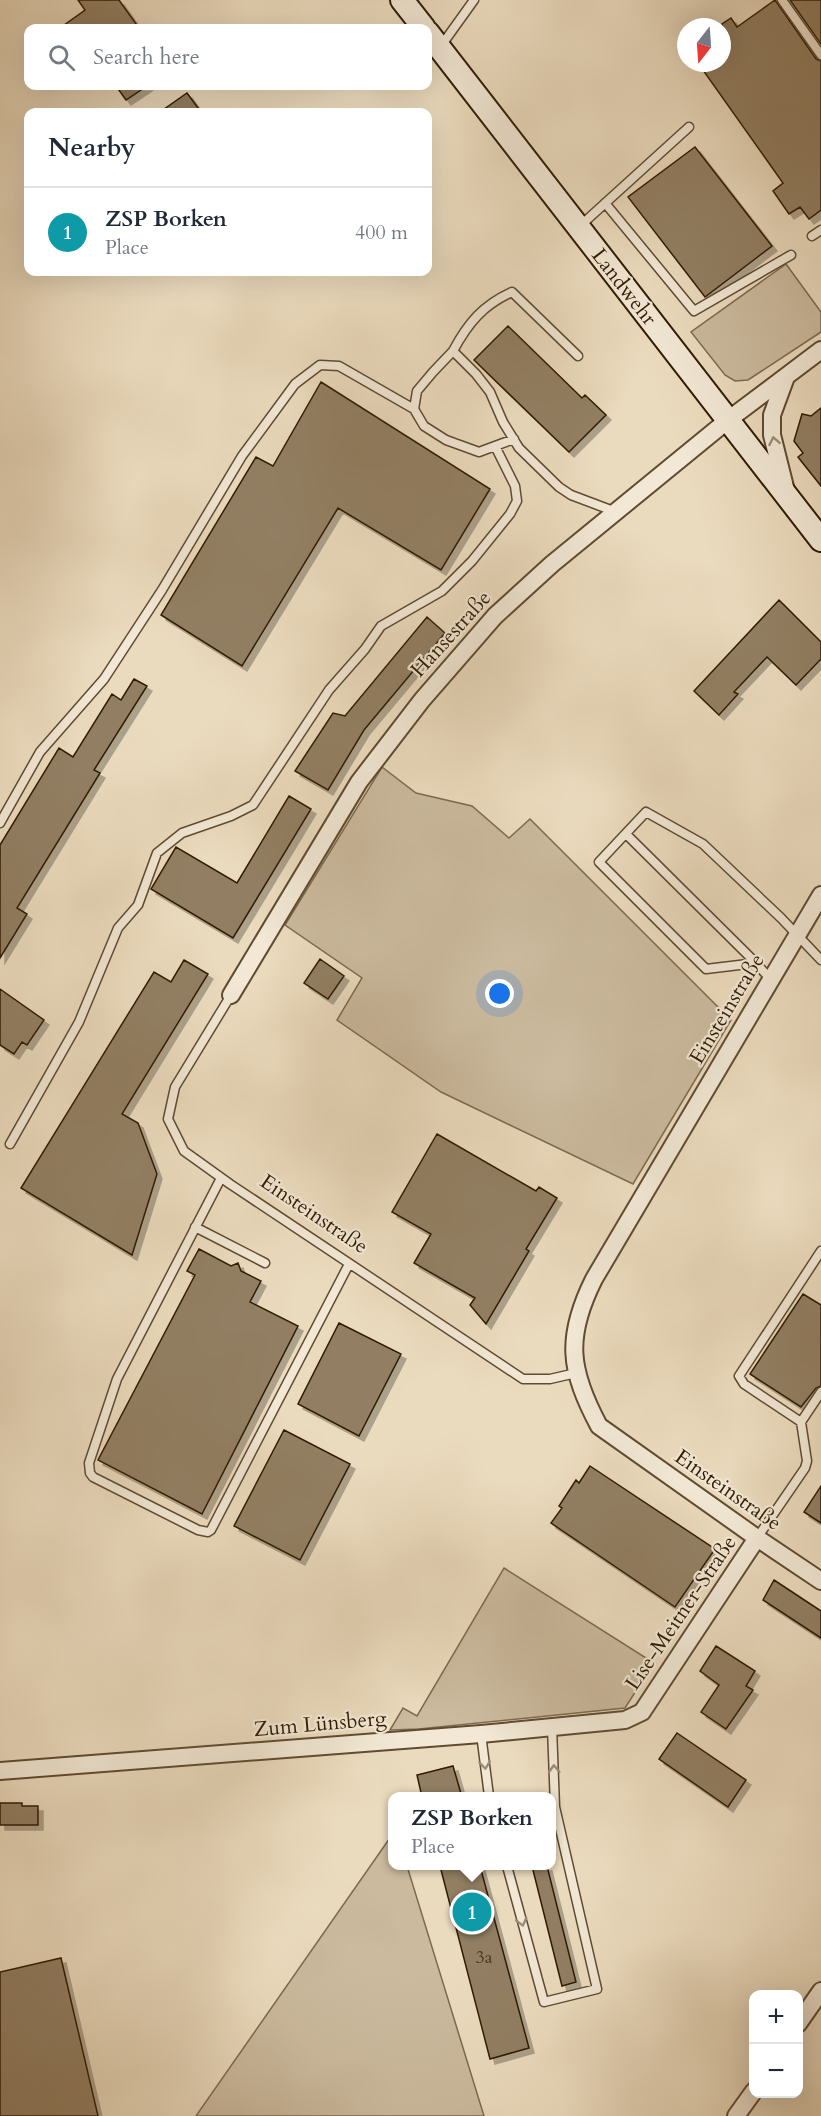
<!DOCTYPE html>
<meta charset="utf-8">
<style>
body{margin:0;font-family:Cardo,serif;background:#f2f2f3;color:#1f2937}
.controls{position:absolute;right:18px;bottom:18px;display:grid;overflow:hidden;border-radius:12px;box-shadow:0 6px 24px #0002}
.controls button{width:54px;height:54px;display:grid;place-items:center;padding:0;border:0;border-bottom:2px solid #e0e1e3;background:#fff;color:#1f2937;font:30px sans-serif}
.compass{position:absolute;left:677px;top:18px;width:54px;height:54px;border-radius:50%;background:#fff;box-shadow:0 6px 24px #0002;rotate:197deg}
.you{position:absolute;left:500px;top:994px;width:21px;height:21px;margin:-15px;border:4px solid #fff;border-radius:50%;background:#1a73e8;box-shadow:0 0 0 9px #1a73e833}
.badge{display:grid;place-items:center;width:39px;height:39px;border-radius:50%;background:#ea580c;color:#fff;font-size:20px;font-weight:700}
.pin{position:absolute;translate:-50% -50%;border:3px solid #fff;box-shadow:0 2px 6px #0006}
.popup{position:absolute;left:388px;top:1792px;width:168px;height:78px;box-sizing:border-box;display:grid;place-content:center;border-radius:12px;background:#fff;filter:drop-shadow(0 2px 4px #0005);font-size:20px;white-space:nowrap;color:#747a83}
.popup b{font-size:22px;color:#1f2937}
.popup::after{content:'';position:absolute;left:50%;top:100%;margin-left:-12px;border:12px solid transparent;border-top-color:#fff}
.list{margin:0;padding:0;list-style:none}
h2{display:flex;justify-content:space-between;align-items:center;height:78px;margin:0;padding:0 24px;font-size:26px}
h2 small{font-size:20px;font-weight:400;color:#747a83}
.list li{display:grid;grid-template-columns:39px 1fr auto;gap:18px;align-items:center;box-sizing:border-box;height:90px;padding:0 24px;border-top:2px solid #e0e1e3}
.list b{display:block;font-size:22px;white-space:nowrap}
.list p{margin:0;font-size:20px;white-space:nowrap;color:#747a83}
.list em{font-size:20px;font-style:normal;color:#747a83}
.icon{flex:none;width:33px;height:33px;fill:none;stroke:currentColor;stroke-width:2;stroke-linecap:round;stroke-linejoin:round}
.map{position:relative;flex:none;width:821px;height:2116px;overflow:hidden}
.search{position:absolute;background:#fff;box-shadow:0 6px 24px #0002;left:24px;top:24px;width:408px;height:66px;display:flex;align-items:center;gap:15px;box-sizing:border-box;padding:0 21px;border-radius:12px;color:#747a83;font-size:22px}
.panel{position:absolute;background:#fff;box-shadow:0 6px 24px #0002;left:24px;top:108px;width:408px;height:168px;border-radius:12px}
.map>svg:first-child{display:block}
.green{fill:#cbba9e;stroke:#7e6a50;stroke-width:1.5}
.building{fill:#927f64;stroke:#311b02;stroke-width:1.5;filter:url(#shadow)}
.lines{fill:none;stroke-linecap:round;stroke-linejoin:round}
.lane-casing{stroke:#604b31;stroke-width:11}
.street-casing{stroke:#604b31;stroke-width:20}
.secondary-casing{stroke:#311b02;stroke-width:26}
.lane{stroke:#f2e8d5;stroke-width:8}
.street{stroke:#f2e8d5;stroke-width:16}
.secondary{stroke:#f2e8d5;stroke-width:22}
.oneway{stroke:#9b8c76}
.labels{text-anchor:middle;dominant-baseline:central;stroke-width:4.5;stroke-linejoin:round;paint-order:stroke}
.number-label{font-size:18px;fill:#49341a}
.street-label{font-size:21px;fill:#311b02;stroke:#f2e8d5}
</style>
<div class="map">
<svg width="821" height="2116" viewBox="0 0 821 2116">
<defs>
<filter id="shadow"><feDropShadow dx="5" dy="5" stdDeviation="0" flood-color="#0004"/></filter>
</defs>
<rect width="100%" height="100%" fill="#ebdbbe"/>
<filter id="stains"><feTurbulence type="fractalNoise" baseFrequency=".00333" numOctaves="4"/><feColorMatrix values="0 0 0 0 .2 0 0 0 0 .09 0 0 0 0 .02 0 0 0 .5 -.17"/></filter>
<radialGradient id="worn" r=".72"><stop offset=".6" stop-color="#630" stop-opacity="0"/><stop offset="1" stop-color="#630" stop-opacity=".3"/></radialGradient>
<path class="green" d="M786 264 821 312V332L748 380 735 381 725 375 691 332Z
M382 767 416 793 472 806 509 838 530 819 731 1020 633 1184 441 1092 337 1020 362 978 285 925Z
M504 1568 654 1663 625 1708 419 1729 390 1730 403 1708 417 1716Z
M392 1835V1866H407L484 2116H196Z"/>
<path class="building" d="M78 0H119L139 28H60L85 10Z
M775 0 816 59 821 61V210L809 219 800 207 789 214 773 191 783 183 698 63H722V24L731 18 737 27Z
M790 0H821V44Z
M116 86H147L126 100Z
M187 93 201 112H160Z
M695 147 772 246 705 297 628 197Z
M508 326 582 398 585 395 606 415 569 452 474 360Z
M321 382 490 489 441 570 338 508 242 666 161 615 256 457 273 466Z
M821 408V486L798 457 803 453 794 441 802 414 811 416Z
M779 600 821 642V659L796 685 767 657 734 692 738 694 719 715 694 691Z
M427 617 445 633 364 730 328 790 295 771 333 713 345 716Z
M134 679 147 686 94 770 100 773 17 908 27 914 0 958V845L59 748 73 757 112 694 121 700Z
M289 796 311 809 233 938 151 889 176 847 237 883Z
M320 959 344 976 328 999 304 983Z
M184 960 208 974 122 1114 138 1123 157 1174 132 1255 21 1188 154 972 171 982Z
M0 989 44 1020 27 1045 22 1042 14 1054 0 1045Z
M437 1134 536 1191 539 1187 557 1198 526 1249 529 1251 486 1324 470 1305 475 1298 414 1263 431 1234 392 1212Z
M199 1249 231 1266 238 1263 241 1271 261 1281 250 1302 298 1326 202 1514 98 1460 195 1275 187 1271Z
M803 1294 821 1305V1386L816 1388 801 1407 750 1374Z
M339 1323 401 1354 359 1436 298 1404Z
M284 1430 350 1464 300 1560 234 1526Z
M590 1466 715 1549 675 1607 551 1523 562 1508 559 1506 576 1480 579 1483Z
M821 1486V1523L804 1512Z
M774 1580 821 1611V1638L763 1600Z
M716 1646 755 1671 746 1686 753 1690 726 1729 701 1712 719 1685 700 1671Z
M677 1733 746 1780 728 1807 659 1759Z
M453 1766 462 1797H422L417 1775Z
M0 1803H22V1806H38V1825H0Z
M440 1866H480L529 2048 490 2059Z
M532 1866H547L576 1982 562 1986Z
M61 1958 98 2116H0V1972Z"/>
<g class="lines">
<defs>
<path id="lane" d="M782 0 821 55
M441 46 474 0
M605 203 694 311 791 255
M580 226 689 127
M812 236 821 230
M453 351 433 372 417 391 414 409 424 426 446 440 479 452 514 439
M578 356 512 292C483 305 468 323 453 351L476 374 490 392 503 422 519 448 559 487 571 495 616 512
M0 823 40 752 104 679 162 590 242 456 295 384 320 365 339 366 414 409
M626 834 756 963
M771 980 756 963 706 969 599 862 646 812 703 844 781 918 821 960
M231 995 175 1087 168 1119 184 1151 230 1184 523 1379H550L576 1373
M10 1144 79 1022 118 928 138 905 157 853 182 833 231 816 253 805 329 690 365 649 381 626 442 591 472 561 510 514 517 501 515 486 495 446
M221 1178 117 1379 89 1463 90 1473 93 1477 198 1530 208 1532 211 1530 349 1264
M195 1227 265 1263
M821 1251 739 1376 744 1384 801 1422 821 1392
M757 1538 805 1468 807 1461 801 1422
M481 1734 489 1796
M507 1866 544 2002 597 1989 555 1807 552 1727"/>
<path id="street" d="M786 377 772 415V435L786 491
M821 895 594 1279C565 1337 569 1370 599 1426L757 1538 821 1581
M231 995 359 782 422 700 495 616 552 564 728 420 821 350
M0 1771 481 1734 625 1720 642 1712 757 1538
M798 2024 821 1991
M736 2116 754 2091"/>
<path id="secondary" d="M402 0 424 28
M428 33 821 540"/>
</defs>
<use href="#lane" class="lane-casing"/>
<use href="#street" class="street-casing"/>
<use href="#secondary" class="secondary-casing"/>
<use href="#lane" class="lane"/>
<use href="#street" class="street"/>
<use href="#secondary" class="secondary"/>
</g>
<defs><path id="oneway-chevron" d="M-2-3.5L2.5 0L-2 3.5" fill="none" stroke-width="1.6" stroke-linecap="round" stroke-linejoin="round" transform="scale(1.5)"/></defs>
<g class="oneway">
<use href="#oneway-chevron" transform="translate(774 441) rotate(-101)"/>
<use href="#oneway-chevron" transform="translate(485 1765) rotate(83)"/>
<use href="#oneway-chevron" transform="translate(554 1769) rotate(-92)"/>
<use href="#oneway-chevron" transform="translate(522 1922) rotate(75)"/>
</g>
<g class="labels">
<g class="number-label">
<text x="484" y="1957">3a</text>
</g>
<g class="street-label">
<text transform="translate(624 287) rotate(52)">Landwehr</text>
<text transform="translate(451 634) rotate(-48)">Hansestraße</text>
<text transform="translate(727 1009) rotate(-59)">Einsteinstraße</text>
<text transform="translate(314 1214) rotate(34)">Einsteinstraße</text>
<text transform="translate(728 1490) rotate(35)">Einsteinstraße</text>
<text transform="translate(681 1613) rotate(-56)">Lise-Meitner-Straße</text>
<text transform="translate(320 1724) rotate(-5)">Zum Lünsberg</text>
</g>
</g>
<rect width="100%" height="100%" filter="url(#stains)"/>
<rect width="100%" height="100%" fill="url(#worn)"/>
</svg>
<div class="controls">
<button>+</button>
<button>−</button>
</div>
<svg class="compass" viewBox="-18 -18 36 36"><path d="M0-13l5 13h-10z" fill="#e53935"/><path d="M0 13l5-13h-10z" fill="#747a83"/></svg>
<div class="you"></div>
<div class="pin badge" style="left:472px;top:1912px;background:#0f9aa8">1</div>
<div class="popup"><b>ZSP Borken</b>Place</div>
<div class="search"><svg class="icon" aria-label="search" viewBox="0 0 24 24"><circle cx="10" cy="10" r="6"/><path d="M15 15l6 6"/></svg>Search here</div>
<section class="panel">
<h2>Nearby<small></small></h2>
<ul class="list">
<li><span class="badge" style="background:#0f9aa8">1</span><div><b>ZSP Borken</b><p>Place</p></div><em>400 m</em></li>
</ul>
</section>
</div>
